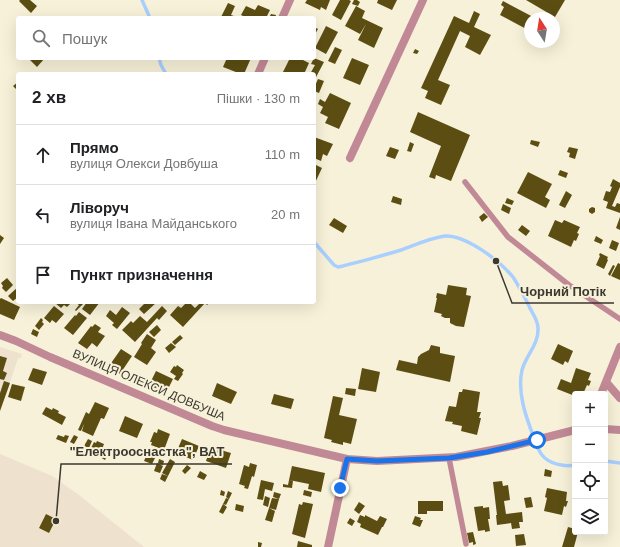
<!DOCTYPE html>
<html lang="uk">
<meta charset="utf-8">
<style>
body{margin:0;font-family:Arial,sans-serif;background:#f6f6f6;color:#202124}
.controls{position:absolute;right:12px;bottom:12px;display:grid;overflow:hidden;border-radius:4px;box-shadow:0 4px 16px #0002}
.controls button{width:36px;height:36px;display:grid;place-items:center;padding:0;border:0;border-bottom:1px solid #e0e0e0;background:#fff;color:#202124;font:20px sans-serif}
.compass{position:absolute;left:524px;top:12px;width:36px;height:36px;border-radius:50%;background:#fff;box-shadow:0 4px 16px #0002;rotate:348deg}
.stop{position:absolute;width:12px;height:12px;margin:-9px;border:3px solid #1a73e8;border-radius:50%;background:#fff}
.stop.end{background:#1a73e8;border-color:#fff;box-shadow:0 1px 4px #0008}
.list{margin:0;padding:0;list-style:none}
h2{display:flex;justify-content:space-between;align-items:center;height:52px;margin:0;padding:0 16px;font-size:17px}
h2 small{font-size:13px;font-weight:400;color:#757577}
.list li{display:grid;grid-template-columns:26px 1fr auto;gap:12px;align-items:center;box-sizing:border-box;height:60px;padding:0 16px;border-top:1px solid #e0e0e0}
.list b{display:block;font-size:15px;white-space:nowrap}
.list p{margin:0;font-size:13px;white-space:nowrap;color:#757577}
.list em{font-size:13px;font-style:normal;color:#757577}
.icon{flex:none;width:22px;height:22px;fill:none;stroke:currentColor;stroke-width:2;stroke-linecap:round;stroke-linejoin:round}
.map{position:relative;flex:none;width:620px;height:547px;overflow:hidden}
.search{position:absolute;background:#fff;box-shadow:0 4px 16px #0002;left:16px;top:16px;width:300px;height:44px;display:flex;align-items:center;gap:10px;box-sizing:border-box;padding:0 14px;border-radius:4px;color:#757577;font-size:15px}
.panel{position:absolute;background:#fff;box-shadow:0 4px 16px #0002;left:16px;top:72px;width:300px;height:232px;border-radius:4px}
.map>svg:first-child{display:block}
.industrial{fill:#eee2ce}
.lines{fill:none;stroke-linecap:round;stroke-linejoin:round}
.stream{stroke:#a9cfff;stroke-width:3.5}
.building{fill:#5c4e13}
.service{stroke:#c18996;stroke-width:5.5}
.minor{stroke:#c18996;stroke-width:8}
.route{stroke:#1a73e8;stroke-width:5}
.labels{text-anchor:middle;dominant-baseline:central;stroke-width:4;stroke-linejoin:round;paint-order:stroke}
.street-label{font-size:12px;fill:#3b392f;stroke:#f7f1d9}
.leader{fill:none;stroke:#3b392f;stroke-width:1.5}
.callout-dot{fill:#3b392f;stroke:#f7f1d9;stroke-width:1.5}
.callout-label{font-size:13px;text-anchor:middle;font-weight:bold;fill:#3b392f;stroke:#f7f1d9;stroke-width:4;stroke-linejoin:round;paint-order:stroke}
</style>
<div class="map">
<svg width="620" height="547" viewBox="0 0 620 547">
<rect width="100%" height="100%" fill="#f7f1d9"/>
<path class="industrial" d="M0 347 22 354 21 358H18L0 412Z
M0 454 52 476 79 495 144 547H0Z"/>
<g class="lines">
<path class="stream" d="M142 0 150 18
M159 58 161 65 166 74
M314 242 334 265 338 267 343 266C362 261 382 256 401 250 415 245 430 238 445 236 466 235 500 261 513 277 519 286 524 296 529 306 532 313 538 320 538 328 539 344 526 355 522 370 517 393 526 417 534 438 536 444 538 450 542 455 549 464 564 467 575 465
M605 461 620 463"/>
</g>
<path class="building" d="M20 0H30L37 6 31 13 19 1Z
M307 0H330L326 10 321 7 320 10 305 3Z
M340 0H349L351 1 341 20 332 15Z
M354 0H357L360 2 358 6 352 4Z
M378 0H397L392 10 377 3Z
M526 0H565L555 17Z
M503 1 535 18H530V31L500 15 504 7 501 5Z
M228 3 235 6 231 15 234 16 233 18H223L221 17Z
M258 5 270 10 266 18H247L241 15 246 6 255 10Z
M356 6 365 11 362 18 383 28 374 48 358 40 366 24 360 34 345 26Z
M474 11 480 14 474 27 491 35 480 55 465 47 470 36 460 31 438 80 450 85 441 105 425 98 428 91 421 88 454 16 469 23Z
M271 14 276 15 275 18H269Z
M326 26 338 32 326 54 315 48Z
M314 27 318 29 314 36Z
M335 47 342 50 335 64 328 61Z
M415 49 419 51 417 54 413 53Z
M30 58H45L37 67 29 59Z
M227 58H251L244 74H241L223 67Z
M290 58H299L309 63 304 74H282Z
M314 58 324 62 314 81V74H310L315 65 311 64Z
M352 58 369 65 360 85 343 78Z
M318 79 324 81 319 93 314 91V88Z
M18 82V91L13 86Z
M330 93 351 103 339 129 325 123 328 117 320 113 323 107 318 104 320 99 325 102Z
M418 112 470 135 451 181 436 175 435 179 429 177 441 146 410 132Z
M314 137 333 144 327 156 323 154 321 161 314 158Z
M531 140 540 142 538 147 530 144Z
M410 142 414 144 411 152 407 151Z
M390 147 399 150 395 159 386 156Z
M569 147 578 149 575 159 569 157 570 153 567 152Z
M314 164 322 168 314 185Z
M560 170 568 173 566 178 558 175Z
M528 172 552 184 545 197 550 200 546 208 517 193Z
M613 179 620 183V187L612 206 615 207 617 203 620 204V213L606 208 608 202 603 200 606 191 610 192 612 187 610 186Z
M566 191 572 195 565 208 559 205Z
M393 196 402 199 401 205 391 202Z
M507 198 514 201 512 205 505 203Z
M503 204 511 208 509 214 501 210Z
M592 207 595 208V212L592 214 589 212V209Z
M484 213 488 217 482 222 479 217Z
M620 217V230L616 228Z
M334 218 347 226 343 233 329 225Z
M555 220 562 223 564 220 580 227 577 233 579 234 576 241 574 240 571 247 548 236Z
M522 225 530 231 526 236 518 230Z
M0 235 4 238 0 244Z
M596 236 603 240 601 244 594 241Z
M612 240 619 243 616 251 609 248Z
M600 253 608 257 607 259 608 260 604 269 596 265 600 256 599 255Z
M618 263 620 264V280L611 276Z
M613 265 615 266 610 276 608 274Z
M7 278 13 285 6 292 2 288 3 286 1 283Z
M448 285 467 288 466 295 471 296 464 327 456 326 450 323V318H445L441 316 442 314 434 312 437 298H436L437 293 446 295Z
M18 287V297L13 301 8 296Z
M1 298 20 307 14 320 0 314V299Z
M56 302H71V303L67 307 64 305 61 308 55 303Z
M75 302H85L76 311 75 310 79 305Z
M87 302H100L90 315 82 309Z
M146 302H157L144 314 139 309Z
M187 302H189L195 308 201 302H210L207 305 205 303 183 327 170 315 178 306 181 308Z
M54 306 64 314 56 323 52 320 50 323 44 318Z
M162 306 167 311 159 320 157 318 135 342 122 330 131 321 133 323 140 316 147 322Z
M122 307 130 313 117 329 112 325 114 323 106 316 110 310 116 315Z
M79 312 87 318 73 335 64 328 75 315 76 316Z
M41 318 43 320 42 322 44 324 39 330 35 326Z
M95 324 101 328 98 332 105 336 97 347 92 343 87 349 78 343 91 326 92 327Z
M157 325 161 330 154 337 149 332Z
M33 329 39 332 37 337 31 334Z
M147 334 156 340 151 348 156 352 147 365 134 357 142 344 141 343Z
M180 335 183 338 175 345 172 342Z
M171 343 176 347 169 353 165 348Z
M558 344 573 351 568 363 565 361 563 365 551 359Z
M431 345 440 347V353L455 356 450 382 396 370 399 360 417 364 418 357 421 354 429 350Z
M121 349 132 356 120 374 109 366Z
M0 356 7 358 3 371 7 373 4 380 0 379Z
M177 365 184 370 182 373 183 374 178 381 174 379 176 376 170 372 174 366 176 367Z
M33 368 47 372 42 385 28 380Z
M362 368 380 372 376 392 358 389Z
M576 368 591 373 588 380 591 381 589 386 587 385 583 394H575V396L557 389 561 379 571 383Z
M156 371 173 379 166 393 149 385Z
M4 381 10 383 0 411V393Z
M217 383 237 392 231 404 212 396Z
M12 384 25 387 21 401 8 397Z
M346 388 356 389 355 396 345 394Z
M463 389 480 392 477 412H481L479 418H481L477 435 461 431 462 426 452 424 453 422 445 421 449 406 456 407 459 392H462Z
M274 394 294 399 291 409 271 404Z
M333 396 343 398 339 415 357 419 351 444 343 442V445L331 442 332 440 324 438Z
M95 402 109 408 104 419 101 418 93 436 82 431 84 424 81 431 78 430 86 412 89 414Z
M46 407 52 410 53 408 59 411 58 413 66 417 62 425 42 414Z
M125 416 143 424 137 438 119 431Z
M158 429 170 434 164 450 151 445 152 442H150L154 432 157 433Z
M58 435 64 437 65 435 69 436 66 443 56 439Z
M74 435 78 437 74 444 70 442Z
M88 439 92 441 89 448 84 446Z
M182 439 199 446 193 460 176 453Z
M97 441 104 444 101 452 91 448 94 442 96 443Z
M211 446 220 449V447L225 448 224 451 231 453 226 468 206 461Z
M104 447 110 449 105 460 100 457Z
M91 449 98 452 97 454 90 451Z
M147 454 155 458 152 464 144 461Z
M159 459 164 461 163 465 158 463Z
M170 459 175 462 168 476 162 473Z
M157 463 163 466 160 473 154 471Z
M250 463 257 465 254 477 252 476 248 489 244 488 245 486 239 484 244 465 249 467Z
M187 465 191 468 185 474 182 471Z
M292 466 325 473 321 492 308 489 309 484 289 480Z
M545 469 552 471 551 477 544 476Z
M200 471 207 475 204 480 197 477Z
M162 474 168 476 165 482 160 479Z
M261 480 274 483 272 491 265 489 263 500 257 499Z
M289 480 293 481 292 488 283 487V484L288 485Z
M502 481 503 486 508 485 510 500 504 501 506 514 522 512 523 522H519L520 528 512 529 511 523 497 525 496 515H497L493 482Z
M547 488 567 492 566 501H568L566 507 564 506 562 515 544 511 547 498 545 497Z
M221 490 225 492 224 496 220 495Z
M304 490 312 492 311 497 303 495Z
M228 491 232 493 229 499 226 497Z
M274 492 281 494 279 499 273 497Z
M265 496 270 498 268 507 263 505Z
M531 497 533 507 526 508 524 498Z
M226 498 229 499 226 505 223 504Z
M272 498 279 499 276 510 269 508Z
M418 501H443V511H427V514H418Z
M303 502 313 504 305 538 292 534 299 504 302 505Z
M359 502 365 506 359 514 354 510Z
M223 504 227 507 223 514 219 512Z
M236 504 244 506 243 512 235 510Z
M483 506V508L489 507 490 519H488L490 531 485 532V530L478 531 474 507Z
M269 508 275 511 272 522 265 520Z
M46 514 56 519 49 533 39 528Z
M360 515 365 517V515L377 521 380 516 387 519 383 527H382L378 535 360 527 361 524 357 522Z
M415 516 421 518 420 520H423L420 527 412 524Z
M350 518 355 521 352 526 347 523Z
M568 527 575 529V532H578L574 547H562Z
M473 532 476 544 473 545V542L469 543 467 533Z
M524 534 526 545 516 546 515 535Z
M298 541 312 545V547H297Z
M258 542 262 543 261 547H258Z"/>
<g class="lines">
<path class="service" d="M465 182 508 237 569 285 620 319
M449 458 466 544"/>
<path class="minor" d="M282 18 290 0
M258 74 265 58
M350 158 423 0
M0 335 16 341 50 357 212 426 224 430 347 459 377 461 456 457 512 446 575 430
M606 382 620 398
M601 394 620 347
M605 429 620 430
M328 547 347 459"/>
</g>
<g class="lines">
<path class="route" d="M340 488 347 459 377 461 449 458 487 452 537 440"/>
</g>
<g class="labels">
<g class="street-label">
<text transform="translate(149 385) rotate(23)">ВУЛИЦЯ ОЛЕКСИ ДОВБУША</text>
</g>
</g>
<path class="leader" d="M496 261L512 303H614M56 521L61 464H232"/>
<g class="callout-dot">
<circle cx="496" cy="261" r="4"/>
<circle cx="56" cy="521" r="4"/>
</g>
<g class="callout-label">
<text x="563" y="296">Чорний Потік</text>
<text x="147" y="456">"Електрооснастка", ВАТ</text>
</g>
</svg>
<div class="controls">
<button>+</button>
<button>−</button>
<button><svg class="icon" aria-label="locate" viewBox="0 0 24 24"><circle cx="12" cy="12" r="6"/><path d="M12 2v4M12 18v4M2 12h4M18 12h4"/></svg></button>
<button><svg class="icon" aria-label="layers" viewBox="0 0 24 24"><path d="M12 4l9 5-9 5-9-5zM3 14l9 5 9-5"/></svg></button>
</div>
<svg class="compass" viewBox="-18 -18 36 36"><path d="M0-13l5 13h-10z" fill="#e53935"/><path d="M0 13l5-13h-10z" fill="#757577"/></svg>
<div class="stop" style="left:537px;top:440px"></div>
<div class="stop end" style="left:340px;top:488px"></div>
<div class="search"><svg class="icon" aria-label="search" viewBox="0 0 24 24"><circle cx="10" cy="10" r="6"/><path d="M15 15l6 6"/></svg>Пошук</div>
<section class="panel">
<h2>2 хв<small>Пішки · 130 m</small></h2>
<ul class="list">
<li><svg class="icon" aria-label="ahead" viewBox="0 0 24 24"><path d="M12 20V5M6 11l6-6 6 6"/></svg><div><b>Прямо</b><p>вулиця Олекси Довбуша</p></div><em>110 m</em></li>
<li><svg class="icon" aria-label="left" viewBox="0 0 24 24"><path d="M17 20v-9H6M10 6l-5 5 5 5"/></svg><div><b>Ліворуч</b><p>вулиця Івана Майданського</p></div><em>20 m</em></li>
<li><svg class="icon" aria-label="arrive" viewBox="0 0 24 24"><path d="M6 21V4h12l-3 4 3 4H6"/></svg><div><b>Пункт призначення</b></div></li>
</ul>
</section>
</div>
